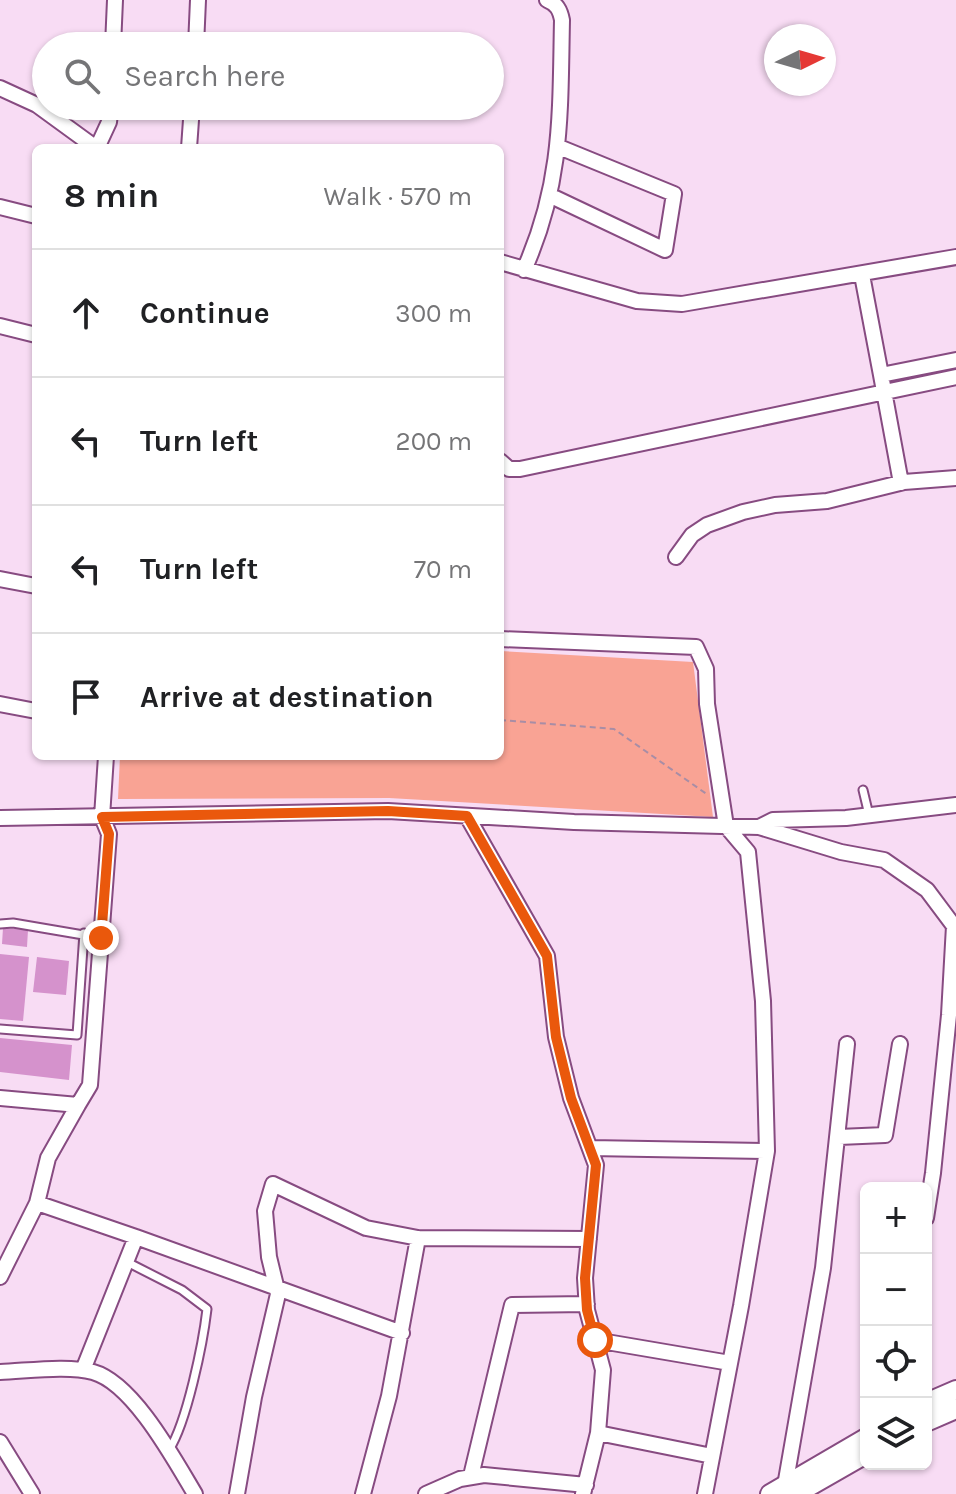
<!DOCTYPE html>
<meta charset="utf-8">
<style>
body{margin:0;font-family:Karla,sans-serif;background:#f6f6f6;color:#202124}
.controls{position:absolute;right:24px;bottom:24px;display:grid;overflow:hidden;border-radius:12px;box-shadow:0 2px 6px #0004}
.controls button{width:72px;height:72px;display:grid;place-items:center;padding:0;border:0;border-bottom:2px solid #e0e0e0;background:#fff;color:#202124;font:40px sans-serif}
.compass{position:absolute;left:764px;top:24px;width:72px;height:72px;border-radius:50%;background:#fff;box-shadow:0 2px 6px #0004;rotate:85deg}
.stop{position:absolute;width:24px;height:24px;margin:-18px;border:6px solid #ea580c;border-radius:50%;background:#fff}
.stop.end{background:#ea580c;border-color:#fff;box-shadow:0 2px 8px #0008}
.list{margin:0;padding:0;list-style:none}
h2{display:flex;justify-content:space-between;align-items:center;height:104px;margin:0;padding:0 32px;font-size:34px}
h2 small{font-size:26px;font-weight:400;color:#757577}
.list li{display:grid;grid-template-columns:52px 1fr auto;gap:24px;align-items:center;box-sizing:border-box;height:128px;padding:0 32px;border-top:2px solid #e0e0e0}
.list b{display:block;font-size:30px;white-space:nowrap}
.list em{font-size:26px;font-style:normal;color:#757577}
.icon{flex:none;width:44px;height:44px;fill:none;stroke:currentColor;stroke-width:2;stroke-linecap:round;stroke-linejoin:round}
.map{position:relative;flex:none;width:956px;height:1494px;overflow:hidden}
.search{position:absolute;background:#fff;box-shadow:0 2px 6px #0004;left:32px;top:32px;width:472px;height:88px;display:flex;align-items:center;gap:20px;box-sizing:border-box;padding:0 28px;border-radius:44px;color:#757577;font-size:30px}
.panel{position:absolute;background:#fff;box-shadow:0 2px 6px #0004;left:32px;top:144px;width:472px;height:616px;border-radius:12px}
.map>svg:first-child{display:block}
.green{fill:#f9a394}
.building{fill:#d592cc}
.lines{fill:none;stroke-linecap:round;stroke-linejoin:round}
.service-casing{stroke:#874b81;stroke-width:11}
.minor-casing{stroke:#874b81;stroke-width:18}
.tertiary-casing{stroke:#874b81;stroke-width:22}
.path{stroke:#a88da5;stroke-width:2;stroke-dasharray:6 4;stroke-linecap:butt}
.service{stroke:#fff;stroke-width:7}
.minor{stroke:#fff;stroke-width:14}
.tertiary{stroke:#fff;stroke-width:18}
.route{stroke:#ea580c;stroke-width:10}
</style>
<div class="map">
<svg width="956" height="1494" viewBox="0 0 956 1494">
<rect width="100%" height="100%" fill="#f8dcf4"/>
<path class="green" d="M500 651 693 662 713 817 389 798 118 799 120 756H500Z"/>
<path class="building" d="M3 928 28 930 27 947 2 944Z
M0 954 29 957 23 1021 0 1019Z
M37 957 69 961 66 995 33 992Z
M0 1038 72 1045 69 1080 0 1072Z"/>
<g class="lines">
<defs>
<path id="service" d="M863 790 869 815
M0 924 13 923 101 938
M0 1029 77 1035 84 933
M127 1262 182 1290 207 1309C203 1343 187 1422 169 1450"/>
<path id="minor" d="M113 46 115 0
M196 46 198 0
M0 88 37 105 96 148
M97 148 109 122 111 106
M189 148 192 106
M549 195 665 250 674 194 559 147
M0 207 36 216
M500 262 637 301 682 304 956 257
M524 270C563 183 560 113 562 20 560 10 557 4 547 0
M862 275 881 375
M0 326 36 335
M500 461 509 469H520L956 377
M901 483 881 375 956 360
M676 557 692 535 707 525 743 512 775 505 827 501 904 482 956 478
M0 579 36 586
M500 639 696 647 706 669 707 704 726 826 748 852 763 1001 767 1151 741 1306 705 1494
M0 704 36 711
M467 816 547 956 556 1037 571 1098 596 1165 585 1278 587 1310 603 1370 598 1433 583 1494
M0 818 388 811 574 822 759 827 841 852 884 860 927 890 954 926 949 1015 933 1173 926 1218
M759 827 773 820 846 818 956 805
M0 1098 78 1105 48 1158 37 1203
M78 1105 90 1085 109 834 102 817 106 756
M839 1137 885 1135 900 1044
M590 1148 767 1151
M136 1237 402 1333
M0 1277 37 1203 136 1237 83 1370
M595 1340 730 1363
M0 1372C27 1371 68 1365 93 1372 133 1383 174 1459 195 1494
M598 1433 712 1456
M0 1442 32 1494
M471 1476 512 1305 587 1304
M785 1486 823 1268 847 1044
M237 1494 254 1397 278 1294 269 1257 265 1211 273 1184 366 1228 418 1238 589 1239
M363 1494 389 1396 418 1238
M426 1494 460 1479 484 1475 586 1485"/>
<path id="tertiary" d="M926 1403 956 1390
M926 1422 956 1409
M770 1494 866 1438
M796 1494 866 1454"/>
</defs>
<use href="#service" class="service-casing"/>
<use href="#minor" class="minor-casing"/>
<use href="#tertiary" class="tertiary-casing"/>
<path class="path" d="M500 720 614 729 708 795"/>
<use href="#service" class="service"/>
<use href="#minor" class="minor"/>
<use href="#tertiary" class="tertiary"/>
</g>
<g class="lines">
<path class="route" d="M101 938 109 834 102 817 388 811 467 816 547 956 556 1037 571 1098 596 1165 585 1278 587 1310 595 1340"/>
</g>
</svg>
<div class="controls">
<button>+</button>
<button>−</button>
<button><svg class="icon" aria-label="locate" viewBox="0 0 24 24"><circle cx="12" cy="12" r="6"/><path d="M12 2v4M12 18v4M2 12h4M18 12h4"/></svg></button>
<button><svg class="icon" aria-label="layers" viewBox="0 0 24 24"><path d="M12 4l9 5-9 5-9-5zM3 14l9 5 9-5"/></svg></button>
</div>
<svg class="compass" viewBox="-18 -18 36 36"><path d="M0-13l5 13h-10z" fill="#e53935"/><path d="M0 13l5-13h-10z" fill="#757577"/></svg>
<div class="stop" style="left:595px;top:1340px"></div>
<div class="stop end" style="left:101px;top:938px"></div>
<div class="search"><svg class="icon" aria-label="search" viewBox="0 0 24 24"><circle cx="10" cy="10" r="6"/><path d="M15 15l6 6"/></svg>Search here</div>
<section class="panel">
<h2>8 min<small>Walk · 570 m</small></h2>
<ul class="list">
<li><svg class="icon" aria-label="ahead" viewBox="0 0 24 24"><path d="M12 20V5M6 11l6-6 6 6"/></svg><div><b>Continue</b></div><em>300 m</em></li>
<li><svg class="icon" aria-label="left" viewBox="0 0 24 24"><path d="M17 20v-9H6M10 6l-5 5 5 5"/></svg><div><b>Turn left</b></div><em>200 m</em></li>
<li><svg class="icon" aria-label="left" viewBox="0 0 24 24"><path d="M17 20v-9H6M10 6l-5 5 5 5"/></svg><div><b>Turn left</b></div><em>70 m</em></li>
<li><svg class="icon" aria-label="arrive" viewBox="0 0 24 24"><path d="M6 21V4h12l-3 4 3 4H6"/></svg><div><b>Arrive at destination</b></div></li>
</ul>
</section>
</div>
